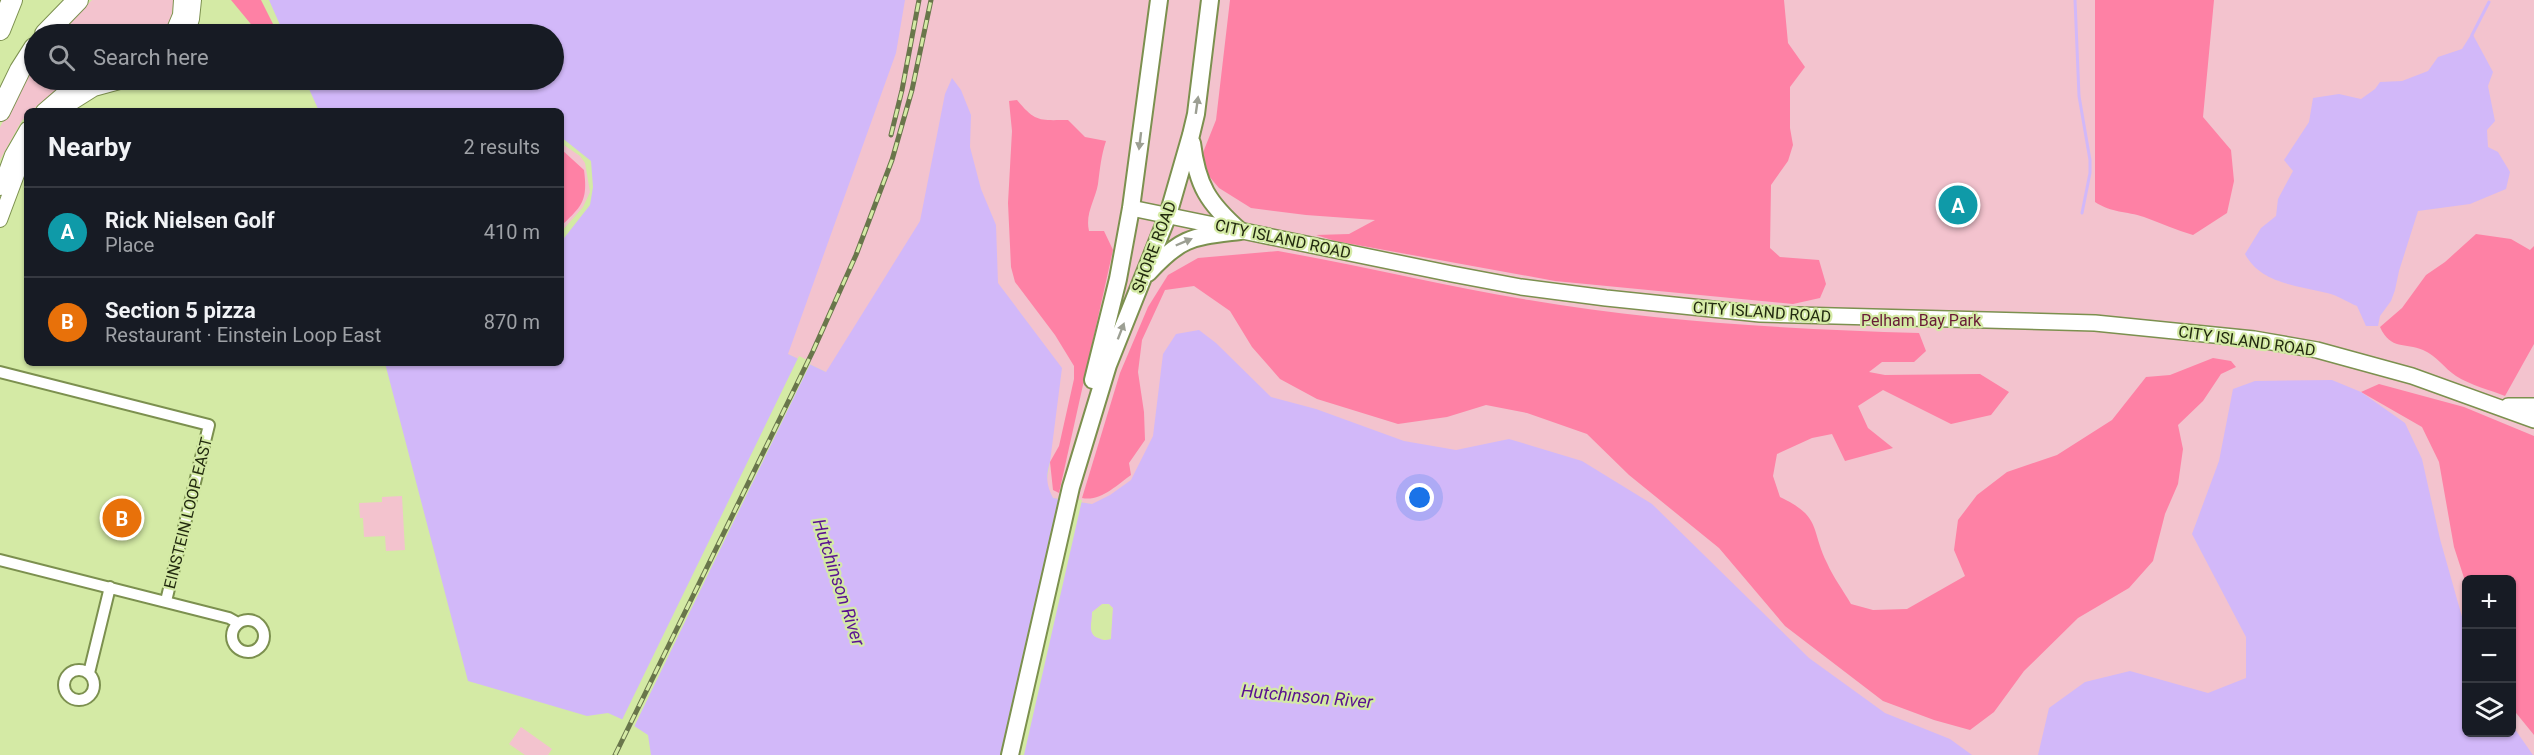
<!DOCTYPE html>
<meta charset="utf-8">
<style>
body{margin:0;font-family:Roboto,sans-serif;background:#242831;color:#f1f3f6}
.controls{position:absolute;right:18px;bottom:18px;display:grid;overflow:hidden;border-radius:9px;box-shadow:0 2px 4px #0004}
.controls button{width:54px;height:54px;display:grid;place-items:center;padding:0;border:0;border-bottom:2px solid #363941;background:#171b24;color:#f1f3f6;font:30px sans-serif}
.you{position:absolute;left:1420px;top:498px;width:21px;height:21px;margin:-15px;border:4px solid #fff;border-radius:50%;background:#1a73e8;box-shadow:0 0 0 9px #1a73e833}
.badge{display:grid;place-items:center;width:39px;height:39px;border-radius:50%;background:#8f56ce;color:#fff;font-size:20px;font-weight:700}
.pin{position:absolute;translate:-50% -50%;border:3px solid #fff;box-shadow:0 2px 6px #0006}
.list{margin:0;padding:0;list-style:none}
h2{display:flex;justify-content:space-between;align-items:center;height:78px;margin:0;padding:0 24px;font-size:26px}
h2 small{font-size:20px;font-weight:400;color:#9ea1a6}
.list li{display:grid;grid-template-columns:39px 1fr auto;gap:18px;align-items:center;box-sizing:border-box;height:90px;padding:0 24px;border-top:2px solid #363941}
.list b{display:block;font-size:22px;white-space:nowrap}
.list p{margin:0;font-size:20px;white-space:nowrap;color:#9ea1a6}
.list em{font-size:20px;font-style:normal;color:#9ea1a6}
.icon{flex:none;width:33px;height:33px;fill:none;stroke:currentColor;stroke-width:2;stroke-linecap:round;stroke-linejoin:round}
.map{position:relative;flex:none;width:2534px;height:755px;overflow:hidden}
.search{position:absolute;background:#171b24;box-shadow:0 2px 4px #0004;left:24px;top:24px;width:540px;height:66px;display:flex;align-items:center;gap:15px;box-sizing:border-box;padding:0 21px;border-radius:33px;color:#9ea1a6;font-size:22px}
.panel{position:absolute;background:#171b24;box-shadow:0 2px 4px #0004;left:24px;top:108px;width:540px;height:258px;border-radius:9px}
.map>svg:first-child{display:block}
.green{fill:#f3c3ce;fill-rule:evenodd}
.forest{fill:#fe81a5}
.water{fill:#d2b8f9;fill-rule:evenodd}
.pier{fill:#d4eaa5}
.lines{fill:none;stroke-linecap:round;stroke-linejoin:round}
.stream{stroke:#d2b8f9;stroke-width:3}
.minor-casing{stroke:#7c904f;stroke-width:14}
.tertiary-casing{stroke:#7c904f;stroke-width:16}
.secondary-casing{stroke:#7c904f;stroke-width:18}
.primary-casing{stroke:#7c904f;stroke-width:20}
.motorway-casing{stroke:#7c904f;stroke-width:22}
.minor{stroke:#fff;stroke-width:10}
.tertiary{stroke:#fff;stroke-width:14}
.secondary{stroke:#fff;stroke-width:15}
.primary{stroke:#fff;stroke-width:16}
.motorway{stroke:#fff;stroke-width:20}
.rail-casing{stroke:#69764b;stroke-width:5}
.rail{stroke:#d4eaa5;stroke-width:3;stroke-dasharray:9;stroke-linecap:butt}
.oneway{fill:#9c9f93}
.labels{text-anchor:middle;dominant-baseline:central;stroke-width:4.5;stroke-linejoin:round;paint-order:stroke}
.street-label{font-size:16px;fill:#222a0f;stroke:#d4eaa5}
.park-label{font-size:16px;fill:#691c37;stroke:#d4eaa5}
.water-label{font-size:18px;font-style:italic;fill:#591191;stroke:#d4eaa5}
</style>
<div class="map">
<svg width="2534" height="755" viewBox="0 0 2534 755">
<rect width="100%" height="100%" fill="#d4eaa5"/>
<path class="green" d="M92 0H174L170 26 161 34H57Z
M622 0H2534V755H1872L1095 640 1089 634 1092 504 1053 498 1046 485 1050 462 826 372 788 354ZM2466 580H2512V732H2466ZM1102 604H1109L1113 608 1111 639C1106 641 1102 640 1098 638 1087 634 1092 623 1092 612Z
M34 63V80H70L31 111H27V115L21 122 0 160V127Z
M561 143 580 156 585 163 590 192 583 207 561 232Z
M402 496 405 550 386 551 385 536 364 537 363 518H360L359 503 382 502V497Z
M521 727 552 749 548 755H525L509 744Z"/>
<path class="forest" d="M231 0H261L278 34H259Z
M1230 0H1784L1788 43 1805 67 1790 87V128L1793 145 1788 161 1771 185 1770 248 1780 257 1819 260 1826 284 1820 298 1793 304 1555 281 1335 241 1316 235 1349 234 1375 220 1306 215 1251 208 1219 188 1208 175 1202 155 1216 120Z
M2095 0H2214L2203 117 2231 150 2234 181 2227 213 2193 235C2176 230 2161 223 2144 217 2126 211 2112 213 2095 202Z
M1017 100C1036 123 1040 120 1068 120L1085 137 1106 141C1101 156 1100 169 1098 184 1095 201 1085 213 1089 231H1104L1113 250 1059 493 1053 490 1050 462 1059 446 1074 379V366L1055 335 1015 282 1011 267 1008 203 1012 131 1009 101Z
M561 149 584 170C588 201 582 206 561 226Z
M2476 234 2511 239 2530 250 2534 246V344L2505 396C2490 390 2470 385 2456 376 2444 368 2437 356 2423 350 2405 342 2391 351 2380 327L2402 308 2426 275 2445 262Z
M1278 251C1362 266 1445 286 1529 300 1658 322 1789 329 1919 333L1926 351 1914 362H1882L1869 372 1885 375 1980 374 2009 392 1991 415 1951 424 1883 390 1858 406 1868 428 1893 448 1845 461 1832 434 1812 438 1777 454 1773 476 1780 497C1822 517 1810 528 1827 563 1833 577 1843 590 1851 604L1873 610 1907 609 1965 576 1954 550 1958 520 1977 495 2007 472 2057 455 2112 420 2146 377 2170 375 2213 358 2231 361 2236 367 2221 374 2203 401 2178 425 2183 449 2178 484 2165 514 2153 561 2129 588 2078 618 2024 671 1994 712 1970 730 1934 720 1883 701 1785 626 1719 548 1629 475 1587 434 1527 413 1486 405 1447 417 1398 424 1317 399 1280 379 1252 347 1230 311 1194 286 1165 290 1142 340 1138 372 1144 412 1145 440 1129 463 1131 475C1117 485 1100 502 1082 498L1120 373 1148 307 1168 275 1198 258Z
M2379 384 2464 407 2534 436V735L2512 708V580H2466V584L2454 547 2439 462 2422 427 2361 392Z"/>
<path class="water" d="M269 0H905L896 53 788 354 826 372 920 221 945 94 952 78 961 90 971 115 970 147 981 189 996 225 998 283 1062 368 1050 462C1046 477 1046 484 1053 498L1092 504 1110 495 1131 480 1153 436 1163 354 1176 334 1199 330 1216 343 1271 397 1316 409 1404 441 1456 450 1509 439 1582 461 1652 504 1809 658 1885 713 1950 739 1972 755H651L648 735 628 722 608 713 587 716 468 681 385 363H561V242L590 205 593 187 591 161 561 137V111H319L305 80H554V34H284ZM1102 604H1109L1113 608 1111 639C1106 641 1102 640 1098 638 1087 634 1092 623 1092 612Z
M2472 33 2493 72 2488 86 2495 121 2487 130 2488 147 2498 152 2510 172 2506 189 2470 204 2418 211 2399 271 2395 290 2391 301 2380 316 2378 326H2366L2357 306C2347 302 2337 295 2327 293 2297 285 2261 284 2245 254L2261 228 2276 216 2278 199 2293 171 2284 160 2309 122 2313 98 2339 94 2361 99 2375 89 2380 82 2402 81 2428 71 2438 57 2462 49Z
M2332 380 2361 392 2405 423 2422 459 2440 539 2466 631V732H2512V725L2533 755H2038L2049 708 2085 682 2130 671 2208 693 2246 678V637L2192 534 2219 461 2233 389 2255 381Z"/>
<path class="pier" d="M799 356 811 362 633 729 621 722Z
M1059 496 1082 500 1024 755H1000Z"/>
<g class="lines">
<path class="stream" d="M2075 0 2079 96 2090 160V173L2082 213
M2472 35 2489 2"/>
<defs>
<path id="minor" d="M0 372 209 425 166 601
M0 560 229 618 238 623
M232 636a16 16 0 1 1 32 0a16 16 0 1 1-32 0Z
M64 685a15 15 0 1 1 30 0a15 15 0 1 1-30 0Z
M89 673 110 587"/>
<path id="tertiary" d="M172 34 180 15 181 0
M187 34 192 19 194 0
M43 111 65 92 87 80
M59 111 94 89 127 80
M0 188 12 155 27 129
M0 220 27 148"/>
<path id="secondary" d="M1131 208 1452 274 1521 287 1606 298 1760 314 2095 323 2254 339 2317 350 2412 376 2534 420
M2508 406H2534"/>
<path id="primary" d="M1192 143C1197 185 1208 203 1240 231
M1148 273C1182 236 1193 237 1240 231
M1093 380 1118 279 1131 208 1159 0
M1010 755 1071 487 1108 365 1168 215 1191 135 1196 114 1210 0"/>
<path id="motorway" d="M0 30 12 0
M45 34 78 0
M0 111 20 70 34 48"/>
</defs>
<use href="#minor" class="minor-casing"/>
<use href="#tertiary" class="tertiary-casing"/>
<use href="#secondary" class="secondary-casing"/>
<use href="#primary" class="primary-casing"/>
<use href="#motorway" class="motorway-casing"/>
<use href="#minor" class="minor"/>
<use href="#tertiary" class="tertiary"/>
<use href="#secondary" class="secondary"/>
<use href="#primary" class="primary"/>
<use href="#motorway" class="motorway"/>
<defs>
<path id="rail" d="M891 135 902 90 919 0
M615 755 813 351 856 255 892 160 912 90 931 0"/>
</defs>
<use href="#rail" class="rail-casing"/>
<use href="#rail" class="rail"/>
</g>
<defs><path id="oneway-solid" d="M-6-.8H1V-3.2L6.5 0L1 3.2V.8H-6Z" transform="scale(1.5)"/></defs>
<g class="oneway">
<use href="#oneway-solid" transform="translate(1197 105) rotate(-82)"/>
<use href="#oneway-solid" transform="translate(1140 141) rotate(97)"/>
<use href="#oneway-solid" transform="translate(1184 242) rotate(-23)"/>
<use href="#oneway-solid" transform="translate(1121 331) rotate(-69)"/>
</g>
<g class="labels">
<g class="street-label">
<text transform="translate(1283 239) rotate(12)">CITY ISLAND ROAD</text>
<text transform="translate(1154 247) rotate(-69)">SHORE ROAD</text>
<text transform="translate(1762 312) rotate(4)">CITY ISLAND ROAD</text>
<text transform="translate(2247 341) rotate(8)">CITY ISLAND ROAD</text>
<text transform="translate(188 513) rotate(-76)">EINSTEIN LOOP EAST</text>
</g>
<g class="park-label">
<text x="1921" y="320">Pelham Bay Park</text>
</g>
<g class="water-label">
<text transform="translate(839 582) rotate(72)">Hutchinson River</text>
<text transform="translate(1307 696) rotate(5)">Hutchinson River</text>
</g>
</g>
</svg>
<div class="controls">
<button>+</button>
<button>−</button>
<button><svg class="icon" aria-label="layers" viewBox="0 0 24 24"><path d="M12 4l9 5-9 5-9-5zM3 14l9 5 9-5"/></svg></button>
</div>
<div class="you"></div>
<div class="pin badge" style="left:1958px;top:205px;background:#0f9aa8">A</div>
<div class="pin badge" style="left:122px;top:518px;background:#e8710a">B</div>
<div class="search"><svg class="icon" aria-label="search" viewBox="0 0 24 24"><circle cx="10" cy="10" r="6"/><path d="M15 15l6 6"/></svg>Search here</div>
<section class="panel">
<h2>Nearby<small>2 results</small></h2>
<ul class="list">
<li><span class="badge" style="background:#0f9aa8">A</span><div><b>Rick Nielsen Golf</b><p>Place</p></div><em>410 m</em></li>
<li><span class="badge" style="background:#e8710a">B</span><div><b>Section 5 pizza</b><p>Restaurant · Einstein Loop East</p></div><em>870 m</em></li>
</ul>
</section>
</div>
